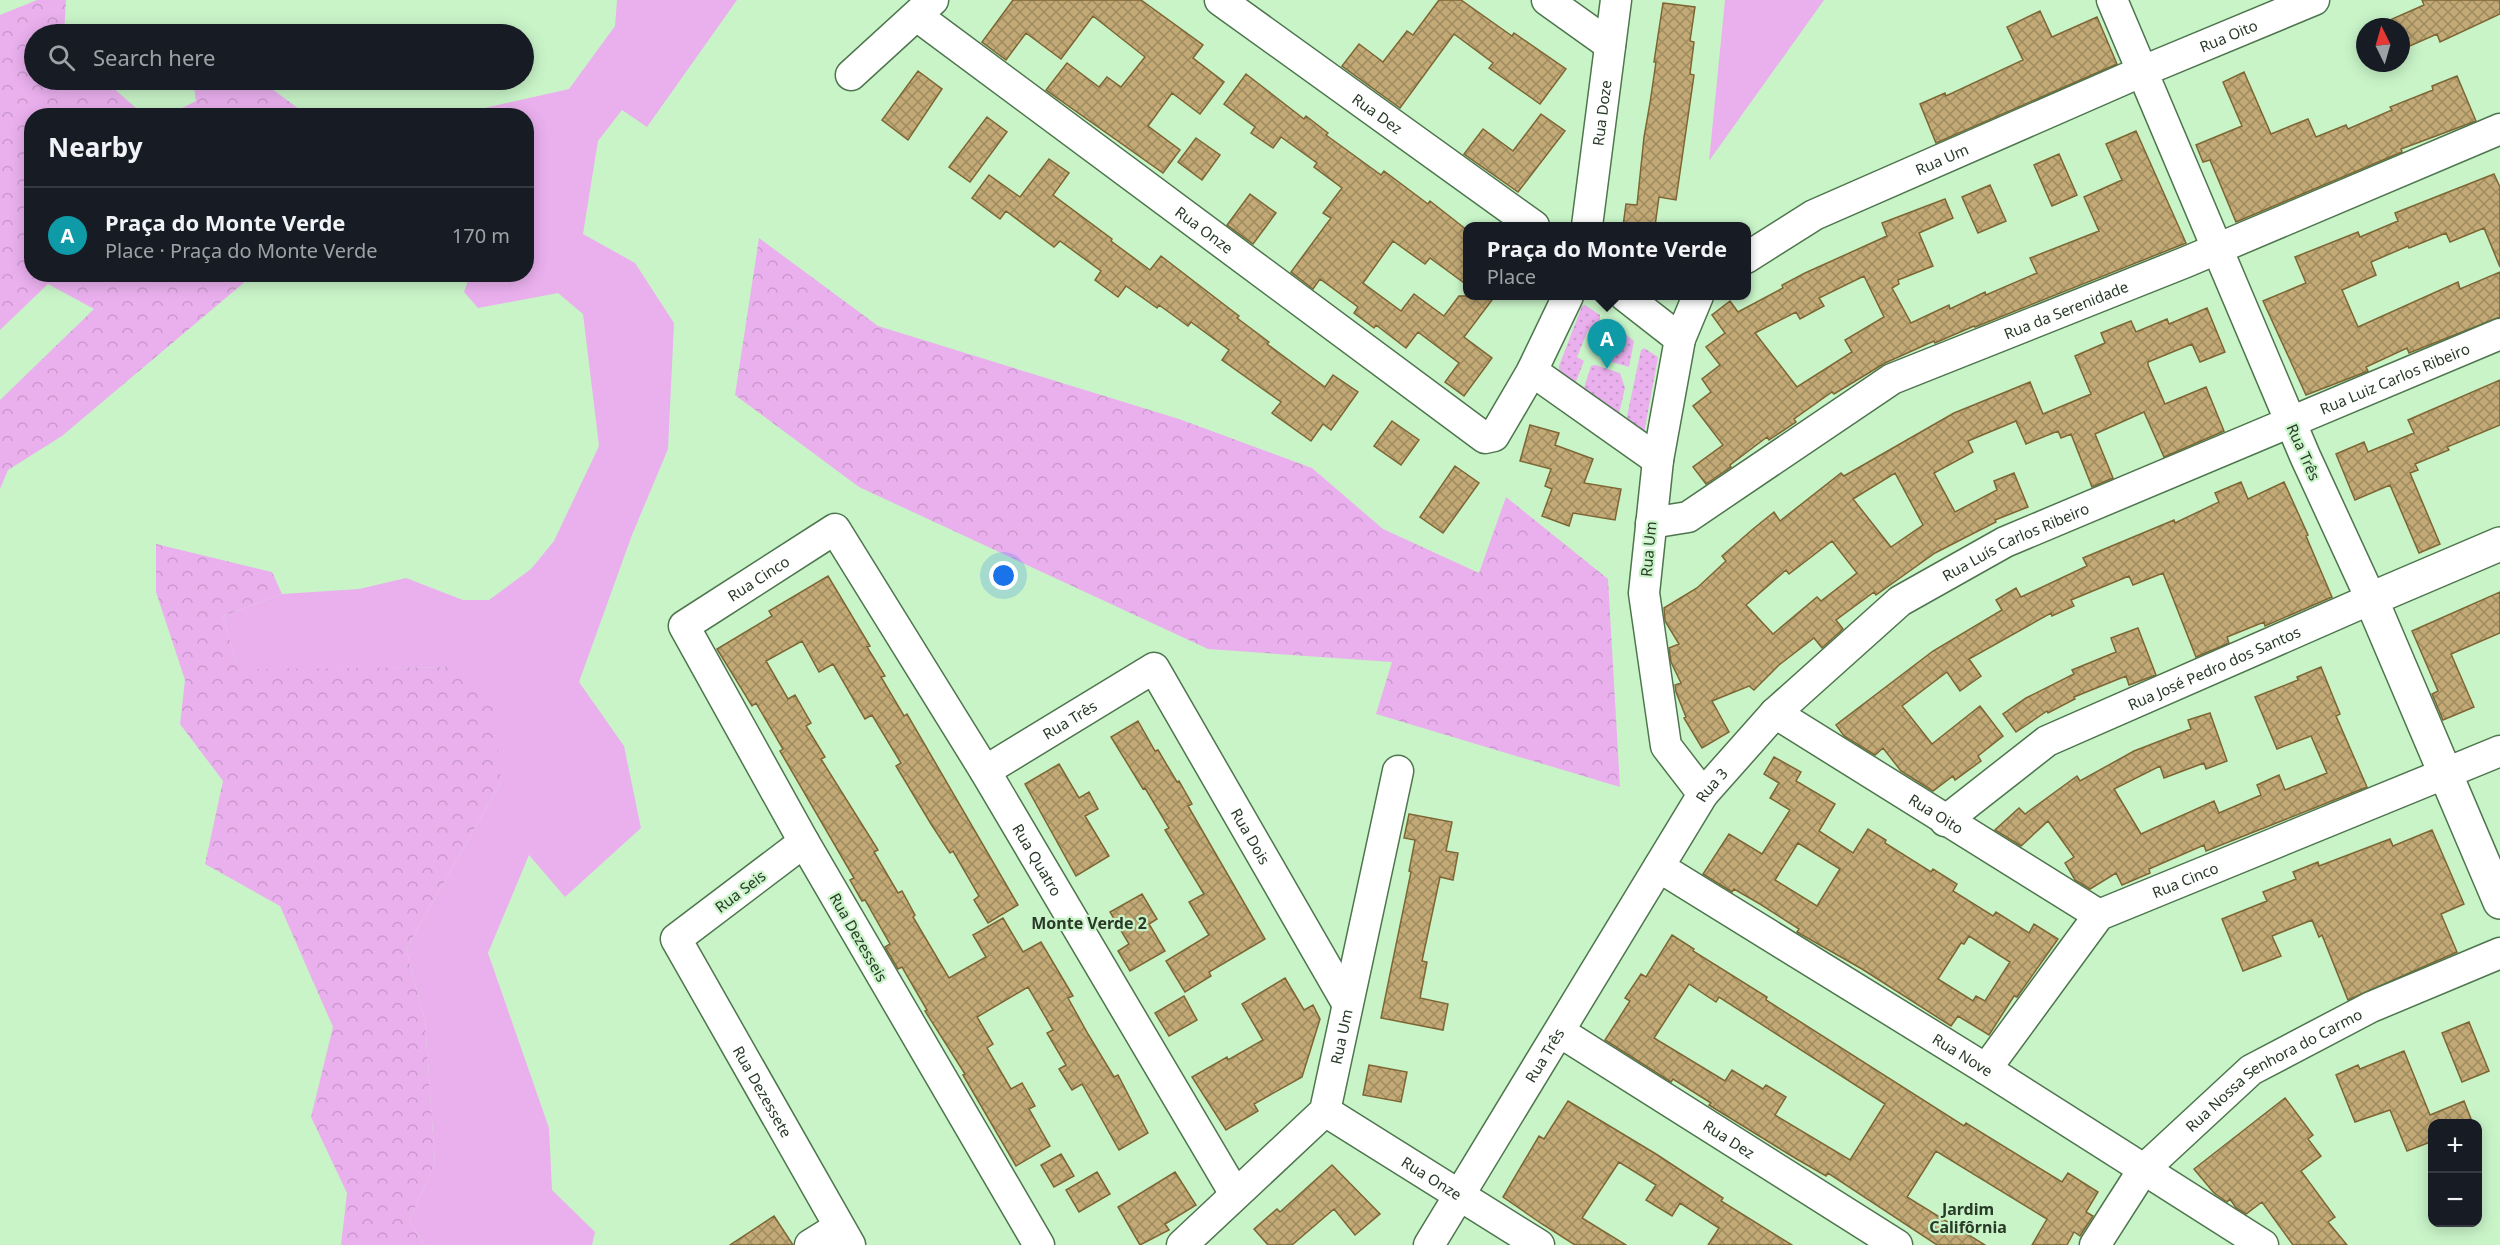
<!DOCTYPE html>
<meta charset="utf-8">
<style>
body{margin:0;font-family:"Noto Sans",sans-serif;background:#242831;color:#f1f3f6}
.controls{position:absolute;right:18px;bottom:18px;display:grid;overflow:hidden;border-radius:12px;box-shadow:0 3px 15px #0003}
.controls button{width:54px;height:54px;display:grid;place-items:center;padding:0;border:0;border-bottom:2px solid #363941;background:#171b24;color:#f1f3f6;font:30px sans-serif}
.compass{position:absolute;left:2356px;top:18px;width:54px;height:54px;border-radius:50%;background:#171b24;box-shadow:0 3px 15px #0003;rotate:355deg}
.you{position:absolute;left:1004px;top:576px;width:21px;height:21px;margin:-15px;border:4px solid #fff;border-radius:50%;background:#1a73e8;box-shadow:0 0 0 9px #1a73e833}
.badge{display:grid;place-items:center;width:39px;height:39px;border-radius:50%;background:#ea580c;color:#fff;font-size:20px;font-weight:700}
.pin{position:absolute;translate:-50% -50px;filter:drop-shadow(0 2px 3px #0008)}
.pin::after{content:'';position:absolute;top:32px;width:21px;height:18px;background:inherit;clip-path:polygon(0 0,100% 0,50% 100%)}
.popup{position:absolute;left:1463px;top:222px;width:288px;height:78px;box-sizing:border-box;display:grid;place-content:center;border-radius:12px;background:#171b24;filter:drop-shadow(0 2px 4px #0005);font-size:20px;white-space:nowrap;color:#9ea1a6}
.popup b{font-size:22px;color:#f1f3f6}
.popup::after{content:'';position:absolute;left:50%;top:100%;margin-left:-12px;border:12px solid transparent;border-top-color:#171b24}
.list{margin:0;padding:0;list-style:none}
h2{display:flex;justify-content:space-between;align-items:center;height:78px;margin:0;padding:0 24px;font-size:26px}
h2 small{font-size:20px;font-weight:400;color:#9ea1a6}
.list li{display:grid;grid-template-columns:39px 1fr auto;gap:18px;align-items:center;box-sizing:border-box;height:96px;padding:0 24px;border-top:2px solid #363941}
.list b{display:block;font-size:22px;white-space:nowrap}
.list p{margin:0;font-size:20px;white-space:nowrap;color:#9ea1a6}
.list em{font-size:20px;font-style:normal;color:#9ea1a6}
.icon{flex:none;width:33px;height:33px;fill:none;stroke:currentColor;stroke-width:2;stroke-linecap:round;stroke-linejoin:round}
.map{position:relative;flex:none;width:2500px;height:1245px;overflow:hidden}
.search{position:absolute;background:#171b24;box-shadow:0 3px 15px #0003;left:24px;top:24px;width:510px;height:66px;display:flex;align-items:center;gap:15px;box-sizing:border-box;padding:0 21px;border-radius:33px;color:#9ea1a6;font-size:22px}
.panel{position:absolute;background:#171b24;box-shadow:0 3px 15px #0003;left:24px;top:108px;width:510px;height:174px;border-radius:24px}
.map>svg:first-child{display:block}
.grass{fill:#eab0ee}
.forest{fill:url(#forest-crowns)}
.garden{fill:url(#garden-dots)}
.building{fill:url(#building-cross-hatch);stroke:#7e6634;stroke-width:1.5;fill-rule:evenodd}
.lines{fill:none;stroke-linecap:round;stroke-linejoin:round}
.minor-casing{stroke:#4e754e;stroke-width:33}
.tertiary-casing{stroke:#4e754e;stroke-width:36}
.minor{stroke:#fff;stroke-width:30}
.tertiary{stroke:#fff;stroke-width:33}
.labels{text-anchor:middle;dominant-baseline:central;stroke-width:4.5;stroke-linejoin:round;paint-order:stroke}
.street-label{font-size:15px;fill:#293a28;stroke:#c9f4c8}
.neighbourhood-label{font-size:16px;font-weight:bold;fill:#293a28;stroke:#c9f4c8}
</style>
<div class="map">
<svg width="2500" height="1245" viewBox="0 0 2500 1245">
<defs>
<pattern id="forest-crowns" width="20" height="18" patternUnits="userSpaceOnUse" patternTransform="scale(1.5)"><rect width="20" height="18" fill="#eab0ee"/><path d="M2 6a3 3 0 1 1 6 0M12 15a3 3 0 1 1 6 0" fill="none" stroke="#c998cc"/></pattern>
<pattern id="garden-dots" width="8" height="8" patternUnits="userSpaceOnUse" patternTransform="scale(1.5)"><rect width="8" height="8" fill="#eab0ee"/><path d="M2 2h.1M6 6h.1" fill="none" stroke="#c998cc" stroke-width="1.8" stroke-linecap="round"/></pattern>
<pattern id="building-cross-hatch" width="8" height="8" patternUnits="userSpaceOnUse" patternTransform="scale(1.5)"><rect width="8" height="8" fill="#c2a975"/><path d="M0 0l8 8M0 8l8-8" fill="none" stroke="#9e8b60"/></pattern>
</defs>
<rect width="100%" height="100%" fill="#c9f4c8"/>
<path class="grass" d="M617 0H737L647 127 622 110 598 141 583 234 635 263 674 323 668 449 632 535 579 682 624 746 641 828 565 897 529 855 488 953 549 1128 552 1190 595 1232 592 1245H425L409 1221 435 1163 425 1021 406 949 501 782 451 667 257 670 235 659 223 616 282 594 359 589 406 578 463 600H489L531 569 554 541 599 446 583 314 558 293 478 308 464 292 470 275 526 274 527 206 531 203 532 178 527 171 526 116 453 115 569 89 615 26Z
M1725 0H1824L1709 161Z"/>
<path class="forest" d="M37 0H66L64 34H34V80H104L144 115 32 116V274L253 275 62 436 8 470 0 489V400L94 309 48 284 0 330V15Z
M193 80H260L307 115H168L196 101Z
M759 238 878 326 1179 419 1312 468 1383 529 1479 573 1506 497 1608 579 1620 787 1376 714 1392 662 1208 649 859 487 735 395Z
M156 544 272 572 282 594 223 616 235 659 257 669 451 667 493 693 501 782 406 949 425 1021 435 1163 409 1221 425 1245H341L347 1193 311 1117 333 1027 280 906 205 864 223 781 180 724 185 680 156 592Z"/>
<path class="garden" d="M1585 305 1600 315V320L1595 333 1588 330 1577 357 1584 361 1575 384 1559 371V366L1582 306Z
M1613 324 1634 341 1629 367 1601 359 1610 340 1603 336 1608 326Z
M1644 348 1658 357 1644 433 1625 426 1641 350Z
M1595 365 1620 373 1625 388 1618 418 1583 391 1591 366Z"/>
<path class="building" d="M1013 0H1141L1203 45 1193 58 1224 82 1200 114 1172 93 1148 126 1180 150 1163 173 1046 90 1067 63 1099 87 1107 77 1121 87 1145 57 1093 16 1061 59 1026 33 1006 60 982 42Z
M1439 0H1461L1512 36 1514 33 1566 69 1540 104 1489 68 1493 63 1454 34 1400 108 1342 66 1359 44 1383 62 1407 31 1413 35Z
M2422 0H2500V14L2440 42 2437 34 2405 48 2401 38V27H2396L2392 19 2424 5Z
M1663 3 1695 7 1690 41 1694 42 1690 74 1694 75 1676 200 1659 197 1655 226H1623L1626 204 1637 205 1644 137 1650 103 1656 62H1654Z
M2040 11 2052 37 2097 17 2117 64 1936 143 1920 104 1945 93 1946 96 2023 60 2007 27Z
M918 71 942 89 908 140 882 120Z
M2244 72 2271 134 2308 119 2316 137 2346 125 2348 129 2392 110 2390 107 2433 90 2432 86 2457 76 2476 121 2401 149 2402 152 2236 222 2210 160 2203 162 2196 145 2242 126 2223 82Z
M1246 74 1304 119 1306 116 1328 133 1326 135 1381 175 1384 171 1428 204 1430 201 1467 230V285L1430 258 1425 264 1393 241 1363 283 1401 311 1414 294 1444 316 1459 296H1495L1464 337 1492 358 1464 396 1445 382 1459 363 1418 332 1406 348 1376 325 1374 328 1354 313 1358 307 1320 279 1313 289 1291 272 1331 218 1323 213 1342 188 1314 167 1317 163 1281 137 1273 148 1251 133 1255 127 1224 104Z
M1541 114 1565 131 1518 192 1464 154 1483 129 1513 151Z
M987 117 1007 132 970 182 949 167Z
M2136 131 2186 243 1975 327 1974 326 1935 343 1934 341 1885 363 1834 394 1832 392 1794 419 1796 422 1769 440 1767 437 1730 465 1731 467 1706 484 1693 467 1723 445 1693 406 1711 392 1702 379 1720 365 1706 347 1725 333 1712 315 1730 301 1738 312 1783 288 1782 285 1805 273 1887 236 1882 223 1945 199 1953 218 1919 233 1933 266 1898 280 1899 284 1892 288 1911 323 1949 305 1950 309 1985 292 1986 295 2037 273 2030 258 2099 231 2084 197 2122 180 2106 144ZM1864 276 1884 317 1845 340 1852 352 1797 387 1755 333 1796 312 1800 319 1824 306 1819 298Z
M1196 138 1220 155 1202 180 1178 162Z
M2059 154 2077 195 2052 206 2034 165Z
M1049 159 1069 173 1053 195 1112 239 1111 241 1150 270 1161 256 1239 316 1237 318 1269 342 1267 344 1325 387 1333 375 1358 392 1331 430 1323 424 1311 441 1272 413 1281 402 1222 360 1229 350 1191 322 1188 326 1159 305 1157 308 1126 286 1118 297 1095 280 1101 271 1060 241 1054 247 1006 211 1000 219 972 198 989 175 1020 197Z
M2494 174 2500 187V267L2484 228 2450 242 2446 233 2409 248 2408 246 2371 262 2376 275 2342 290 2358 327 2458 282 2460 289 2500 272V317L2409 353 2407 348 2366 367 2368 371 2306 395 2263 301 2306 283 2295 257 2358 232 2360 237 2398 221 2395 213Z
M1990 185 2006 221 1978 233 1962 197Z
M1250 194 1276 213 1253 244 1227 225Z
M2207 308 2225 352 2200 362 2192 344 2148 362V365L2165 404 2206 387 2224 431 2164 457 2144 412 2095 434 2113 478 2092 487 2071 434 2061 438 2058 431 2026 444 2016 421 1968 441 1973 452 1934 473 1955 512 1997 490 1994 481 2014 473 2028 507 1995 520 1996 522 1935 553 1876 595 1874 592 1836 620 1843 629 1822 648 1814 638 1779 665 1754 690 1749 686 1712 701 1729 732 1702 748 1684 718 1686 717 1676 692 1675 685 1681 683 1671 662 1669 648 1679 644 1665 621 1664 608 1697 588 1726 561 1722 556 1753 529 1774 512 1780 521 1841 473 1844 476 1954 413 2013 389 2030 382 2043 414 2091 394 2075 356 2105 343 2101 333 2131 321 2136 332 2167 319 2169 324ZM1895 473 1923 525 1891 547 1853 499ZM1832 541 1857 573 1821 601 1817 597 1773 634 1746 605 1786 570 1789 574Z
M2500 380V425L2447 447 2449 450 2415 464 2418 470 2410 473 2440 544 2419 553 2390 485 2355 500 2336 454 2364 442 2368 452 2414 433 2408 420Z
M1392 421 1419 440 1401 465 1374 446Z
M1530 425 1559 433 1555 445 1593 459 1584 483 1621 489 1615 520 1573 513 1569 526 1542 516 1552 489 1545 486 1551 469 1520 461Z
M1455 466 1479 483 1443 533 1420 517Z
M2241 482 2248 499 2284 482 2308 535 2306 536 2332 597 2265 626 2264 622 2227 637 2229 643 2196 657 2163 573 2133 585 2129 576 2071 600 2074 606 2052 616 2051 613 1969 659 1981 676 1960 691 1947 672 1902 706 1932 744 1980 706 2003 736 1978 756 1981 761 1955 780 1953 776 1933 791 1901 771 1883 748 1875 755 1844 736 1836 725 1933 651 2002 610 1996 600 2016 588 2021 597 2087 566 2083 558 2174 520 2175 523 2219 502 2215 493Z
M828 576 870 646 867 647 885 676 881 677 904 716 907 714 1018 905 988 923 974 900 979 896 953 851 950 853 931 824 896 766 901 763 872 715 865 719 833 664 819 672 802 641 766 661 788 699 795 695 811 723 806 726 825 757 821 759 878 850 874 852 898 893 902 891 915 915 913 917 949 978 986 957 973 935 1003 918 1023 952 1041 942 1073 996 1068 998 1088 1034 1114 1077 1118 1075 1148 1133 1119 1150 1082 1084 1072 1090 1059 1069 1066 1065 1047 1033 1053 1030 1028 987 977 1017 993 1044 987 1048 1011 1089 1022 1083 1035 1106 1029 1109 1050 1146 1016 1166 963 1075 965 1074 925 1011 927 1010 902 967 898 969 885 947 890 944 865 900 862 901 850 880 854 878 780 751 783 749 756 703 752 706 717 649 772 616 769 611Z
M2500 592V633L2451 654 2474 707 2443 720 2432 694 2438 691 2412 631Z
M2138 628 2156 675 2129 685 2126 676 2074 697 2075 699 2048 713 2047 711 2016 732 2003 714 2026 698 2074 674 2072 670 2116 652 2111 638Z
M2321 667 2340 714 2336 716 2367 787 2206 851 2204 845 2149 869 2150 873 2122 885 2116 873 2090 889 2075 880 2065 863 2074 857 2048 821 2021 846 1995 830 2019 808 2025 814 2077 776 2080 781 2134 751 2191 729 2188 720 2210 713 2227 761 2206 769 2204 763 2164 778 2160 766 2114 789 2141 834 2214 801 2219 813 2261 795 2257 785 2279 775 2285 790 2327 773 2311 736 2277 749 2255 697 2298 680 2297 677Z
M1138 721 1155 751 1158 750 1177 782 1179 781 1192 804 1188 806 1265 939 1209 972 1211 976 1185 992 1166 961 1209 935 1189 902 1204 894 1165 830 1169 828 1145 788 1143 789 1111 737Z
M1774 757 1801 772 1796 781 1835 804 1819 831 1853 853 1868 829 1886 840 1885 843 1931 872 1933 869 1957 884 1953 891 1993 916 1996 912 2029 933 2034 924 2058 939 2017 997 2014 996 1989 1035 1958 1016 1951 1026 1862 969 1797 932 1799 929 1760 904 1734 889 1732 892 1703 874 1729 834 1762 854 1790 810 1770 798 1779 783 1764 774ZM1798 843 1840 869 1817 906 1775 880ZM1969 936 2010 962 1985 1001 1976 996 1973 1001 1938 979 1961 943 1964 944Z
M1059 764 1079 798 1089 792 1098 809 1085 816 1109 856 1076 876 1025 784Z
M1409 814 1452 822 1446 851 1458 853 1453 880 1440 877 1422 961 1427 962 1420 998 1448 1004 1443 1030 1381 1018 1411 872 1409 871 1415 840 1404 838Z
M2432 830 2464 904 2441 914 2457 952 2348 1000 2322 935 2319 937 2312 920 2272 936 2281 956 2243 971 2222 919 2267 901 2263 892 2296 879 2293 872 2318 862 2319 866 2390 839 2393 846Z
M1142 894 1157 919 1149 924 1165 951 1130 971 1118 951 1129 944 1110 912Z
M1672 935 1694 949 1693 951 1767 997 1766 1000 1964 1126 1966 1123 2062 1182 2068 1173 2098 1192 2086 1212 2093 1216 2080 1236 2074 1232 2067 1245H2032L2047 1219 1936 1151 1907 1197 1985 1245H1937L1828 1173 1826 1176 1795 1158 1709 1105 1711 1103 1673 1079 1671 1082 1605 1040 1630 1001 1625 998 1641 974 1646 977ZM1689 984 1716 1002 1719 997 1885 1104 1850 1160 1775 1115 1786 1097 1766 1085 1763 1089 1732 1070 1725 1081 1654 1038Z
M1285 978 1304 1010 1313 1005 1320 1019 1302 1077 1254 1104 1258 1111 1226 1130 1192 1077 1227 1057 1228 1060 1263 1040 1242 1004Z
M1184 996 1197 1020 1169 1036 1155 1013Z
M2469 1022 2489 1071 2462 1082 2442 1033Z
M2404 1051 2430 1115 2464 1101 2473 1124H2433V1141L2407 1151 2390 1110 2355 1122 2336 1075 2358 1065 2360 1069Z
M1369 1065 1407 1072 1401 1102 1363 1095Z
M2285 1098 2313 1135 2308 1139 2321 1156 2301 1171 2335 1217 2328 1222 2347 1245H2293L2262 1202 2246 1214 2236 1208 2230 1199 2227 1202 2214 1193 2194 1169Z
M1568 1101 1656 1154 1723 1198 1721 1201 1792 1245H1708L1719 1228 1680 1203 1672 1216 1646 1200 1656 1185 1619 1162 1582 1218 1626 1245H1575L1542 1224 1503 1197 1539 1136 1544 1139Z
M1061 1154 1074 1176 1054 1187 1041 1165Z
M1332 1165 1380 1214 1355 1235 1334 1209 1292 1245H1268L1254 1229 1277 1209 1280 1212Z
M1097 1172 1110 1194 1079 1212 1066 1190Z
M1175 1172 1196 1205 1165 1224 1169 1230 1140 1245 1118 1207Z
M774 1216 793 1245H730Z"/>
<g class="lines">
<defs>
<g id="minor">
<path id="s1" d="M1220 0 1534 226"/>
<path d="M1547 0 1610 45"/>
<path id="s2" d="M917 16 1485 438 1494 436 1532 371 1568 296"/>
<path d="M851 75 933 0"/>
<path id="s3" d="M1587 226 1616 0"/>
<path id="s4" d="M1746 258 1814 215 2143 71 2314 0"/>
<path d="M1625 296 1680 339"/>
<path d="M1698 296 1680 339 1658 460 1644 593 1666 746 1703 794"/>
<path d="M1532 371 1658 460"/>
<path id="s5" d="M1651 523 1688 517 1892 379 2186 262 2500 129"/>
<path id="s6" d="M1775 713 2099 915"/>
<path id="s7" d="M985 771 1154 668 1347 1003"/>
<path id="s8" d="M1945 821 2047 741 2371 599 2305 456 2112 0"/>
<path id="s9" d="M804 842 676 939 850 1245"/>
<path id="s10" d="M1659 867 1986 1069 2263 1245"/>
<path id="s11" d="M1560 1032 1897 1245"/>
<path id="s12" d="M1986 1069 2099 915 2500 751"/>
<path id="s13" d="M1325 1111 1539 1245"/>
<path d="M810 1245 839 1227"/>
<path id="s14" d="M1039 1245 804 842 684 626 835 529 985 771 1235 1194"/>
<path id="s15" d="M1182 1245 1325 1111 1398 771"/>
<path id="s16" d="M1429 1245 1703 794 1775 713 1900 601 2005 542 2500 334"/>
<path id="s17" d="M2095 1245 2143 1170 2251 1070 2371 1007 2500 953"/>
</g>
<path id="tertiary" d="M2500 544 2371 599 2500 902"/>
</defs>
<use href="#minor" class="minor-casing"/>
<use href="#tertiary" class="tertiary-casing"/>
<use href="#minor" class="minor"/>
<use href="#tertiary" class="tertiary"/>
</g>
<g class="labels">
<g class="street-label">
<text stroke="none"><textPath href="#s4" startOffset="532">Rua Oito</textPath></text>
<text stroke="none"><textPath href="#s1" startOffset="194">Rua Dez</textPath></text>
<text stroke="none"><textPath href="#s3" startOffset="114">Rua Doze</textPath></text>
<text stroke="none"><textPath href="#s4" startOffset="220">Rua Um</textPath></text>
<text stroke="none"><textPath href="#s2" startOffset="358">Rua Onze</textPath></text>
<text stroke="none"><textPath href="#s5" startOffset="471">Rua da Serenidade</textPath></text>
<text stroke="none"><textPath href="#s16" startOffset="1347">Rua Luiz Carlos Ribeiro</textPath></text>
<text transform="translate(2304 452) rotate(66)">Rua Três</text>
<text stroke="none"><textPath href="#s16" startOffset="934">Rua Luís Carlos Ribeiro</textPath></text>
<text transform="translate(1648 549) rotate(-85)">Rua Um</text>
<text stroke="none"><textPath href="#s14" startOffset="802">Rua Cinco</textPath></text>
<text stroke="none"><textPath href="#s8" startOffset="312">Rua José Pedro dos Santos</textPath></text>
<text stroke="none"><textPath href="#s7" startOffset="99">Rua Três</textPath></text>
<text stroke="none"><textPath href="#s16" startOffset="540">Rua 3</textPath></text>
<text stroke="none"><textPath href="#s6" startOffset="190">Rua Oito</textPath></text>
<text stroke="none"><textPath href="#s7" startOffset="392">Rua Dois</textPath></text>
<text stroke="none"><textPath href="#s14" startOffset="1281">Rua Quatro</textPath></text>
<text stroke="none"><textPath href="#s12" startOffset="284">Rua Cinco</textPath></text>
<text transform="translate(740 891) rotate(-37)">Rua Seis</text>
<text transform="translate(859 937) rotate(60)">Rua Dezesseis</text>
<text stroke="none"><textPath href="#s15" startOffset="272">Rua Um</textPath></text>
<text stroke="none"><textPath href="#s10" startOffset="357">Rua Nove</textPath></text>
<text stroke="none"><textPath href="#s16" startOffset="222">Rua Três</textPath></text>
<text stroke="none"><textPath href="#s17" startOffset="255">Rua Nossa Senhora do Carmo</textPath></text>
<text stroke="none"><textPath href="#s9" startOffset="336">Rua Dezessete</textPath></text>
<text stroke="none"><textPath href="#s11" startOffset="200">Rua Dez</textPath></text>
<text stroke="none"><textPath href="#s13" startOffset="126">Rua Onze</textPath></text>
</g>
<g class="neighbourhood-label">
<text x="1089" y="923">Monte Verde 2</text>
<text x="1968" y="1209">Jardim<tspan x="1968" dy="18">Califôrnia</tspan></text>
</g>
</g>
</svg>
<div class="controls">
<button>+</button>
<button>−</button>
</div>
<svg class="compass" viewBox="-18 -18 36 36"><path d="M0-13l5 13h-10z" fill="#e53935"/><path d="M0 13l5-13h-10z" fill="#9ea1a6"/></svg>
<div class="you"></div>
<div class="pin badge" style="left:1607px;top:369px;background:#0f9aa8">A</div>
<div class="popup"><b>Praça do Monte Verde</b>Place</div>
<div class="search"><svg class="icon" aria-label="search" viewBox="0 0 24 24"><circle cx="10" cy="10" r="6"/><path d="M15 15l6 6"/></svg>Search here</div>
<section class="panel">
<h2>Nearby<small></small></h2>
<ul class="list">
<li><span class="badge" style="background:#0f9aa8">A</span><div><b>Praça do Monte Verde</b><p>Place · Praça do Monte Verde</p></div><em>170 m</em></li>
</ul>
</section>
</div>
